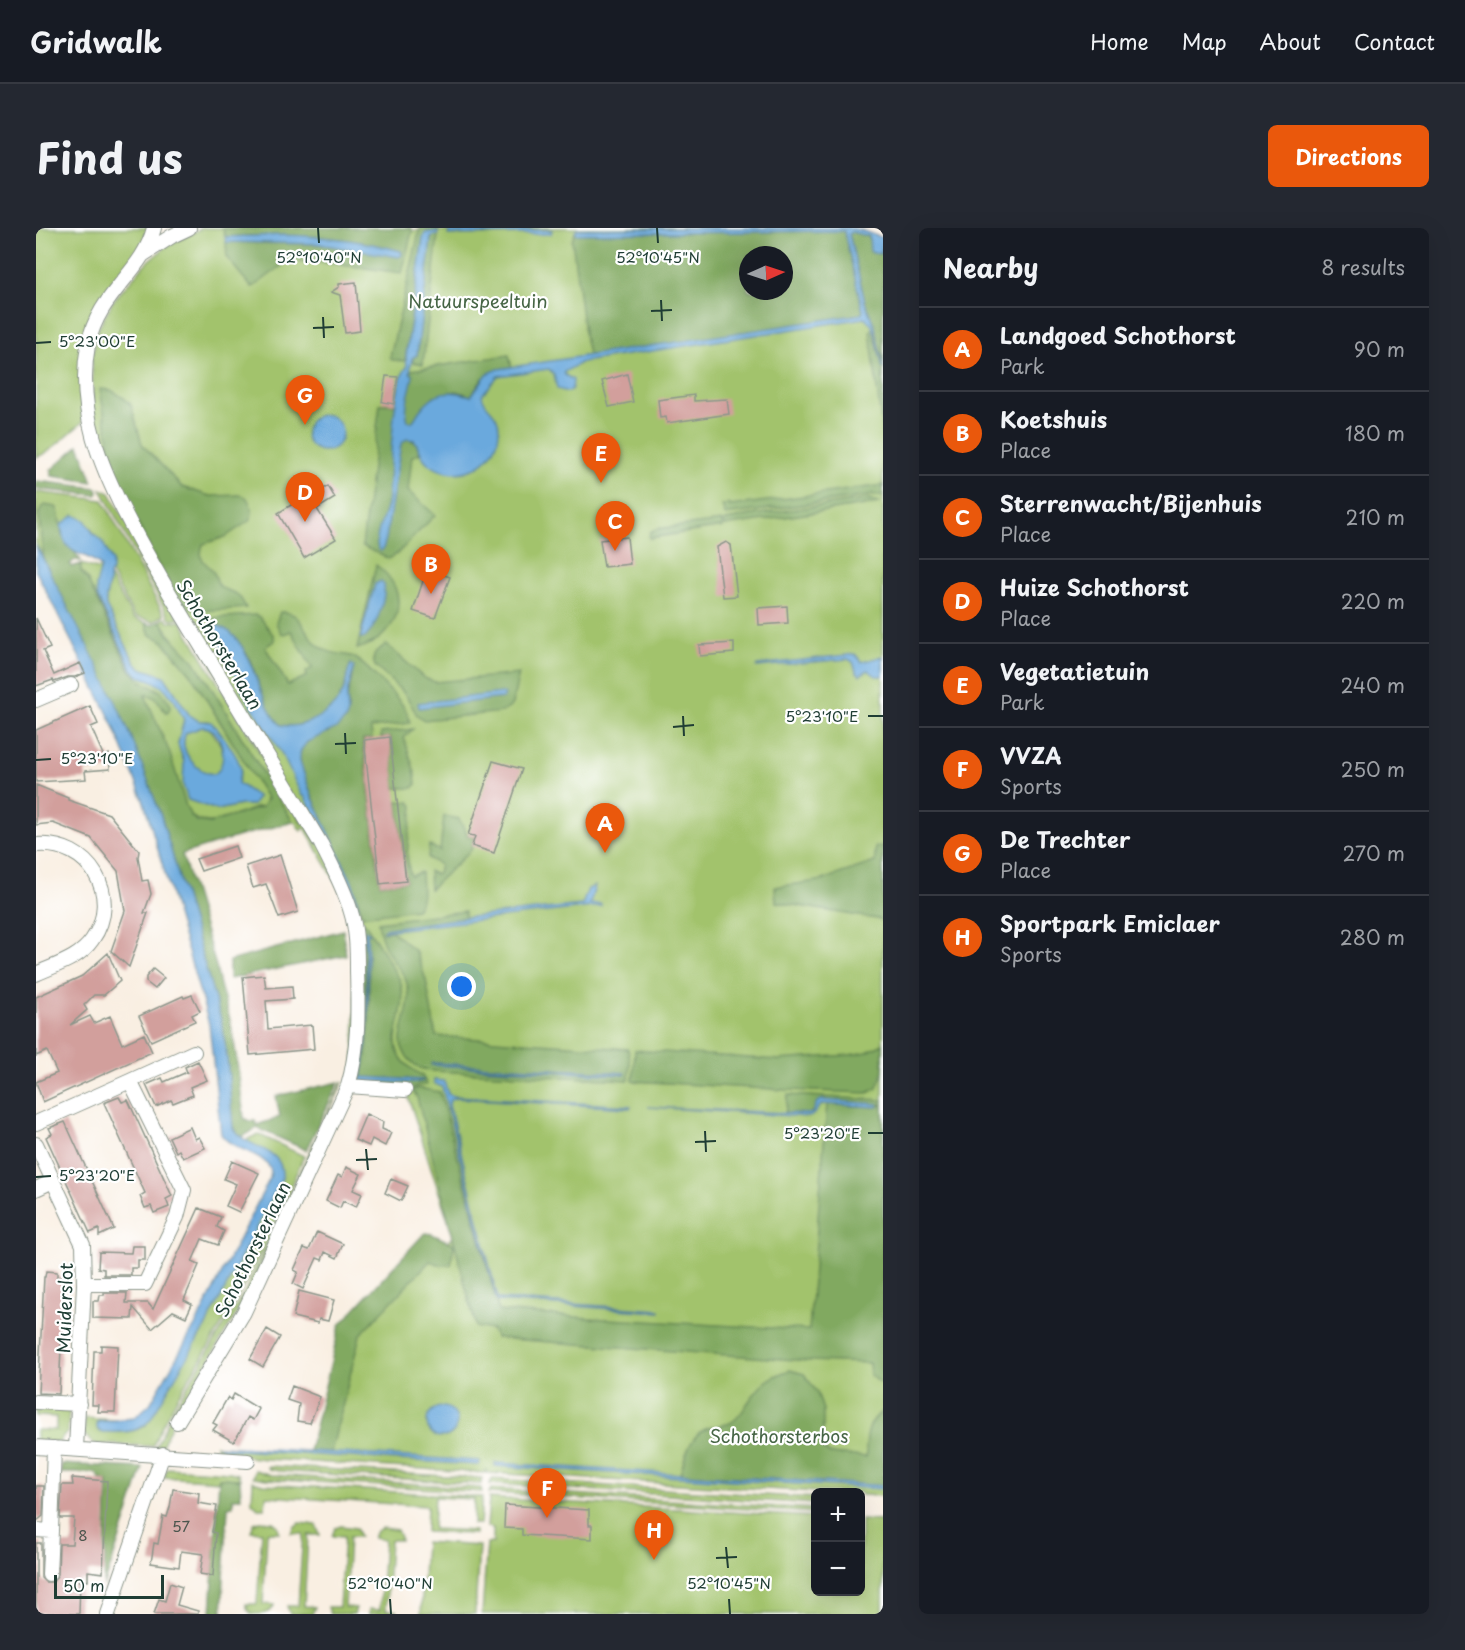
<!DOCTYPE html>
<meta charset="utf-8">
<style>
body{margin:0;font-family:"Playpen Sans",sans-serif;background:#242831;color:#f1f3f6}
.controls{position:absolute;right:18px;bottom:18px;display:grid;overflow:hidden;border-radius:9px;box-shadow:0 6px 24px #0002}
.controls button{width:54px;height:54px;display:grid;place-items:center;padding:0;border:0;border-bottom:2px solid #363941;background:#171b24;color:#f1f3f6;font:30px sans-serif}
.compass{position:absolute;left:703px;top:18px;width:54px;height:54px;border-radius:50%;background:#171b24;box-shadow:0 6px 24px #0002;rotate:87deg}
.scale{position:absolute;left:18px;bottom:15px;width:110px;box-sizing:border-box;padding-left:6px;border:3px solid #1f3d34;border-top:0;font-size:16px;line-height:21px;white-space:nowrap;color:#1f3d34;-webkit-text-stroke:4px #fff;paint-order:stroke}
.you{position:absolute;left:426px;top:759px;width:21px;height:21px;margin:-15px;border:4px solid #fff;border-radius:50%;background:#1a73e8;box-shadow:0 0 0 9px #1a73e833}
.badge{display:grid;place-items:center;width:39px;height:39px;border-radius:50%;background:#ea580c;color:#fff;font-size:20px;font-weight:700}
.pin{position:absolute;translate:-50% -50px;filter:drop-shadow(0 2px 3px #0008)}
.pin::after{content:'';position:absolute;top:32px;width:21px;height:18px;background:inherit;clip-path:polygon(0 0,100% 0,50% 100%)}
.list{margin:0;padding:0;list-style:none}
h2{display:flex;justify-content:space-between;align-items:center;height:78px;margin:0;padding:0 24px;font-size:26px}
h2 small{font-size:20px;font-weight:400;color:#9ea1a6}
.list li{display:grid;grid-template-columns:39px 1fr auto;gap:18px;align-items:center;box-sizing:border-box;height:84px;padding:0 24px;border-top:2px solid #363941}
.list b{display:block;font-size:22px;white-space:nowrap}
.list p{margin:0;font-size:20px;white-space:nowrap;color:#9ea1a6}
.list em{font-size:20px;font-style:normal;color:#9ea1a6}
.map{position:relative;flex:none;width:847px;height:1386px;overflow:hidden;border-radius:9px}
header{display:flex;align-items:center;gap:36px;box-sizing:border-box;height:84px;padding:0 30px;background:#171b24;border-bottom:2px solid #363941}
header strong{font-size:28px}
nav{display:flex;gap:33px;margin-inline-start:auto;font-size:21px}
.intro{display:flex;align-items:center;justify-content:space-between;box-sizing:border-box;height:144px;padding:0 36px}
h1{margin:0;font-size:42px}
.button{padding:15px 27px;border-radius:9px;background:#ea580c;color:#fff;font-size:21px;font-weight:700}
main{display:flex;gap:36px;padding:0 36px}
aside{flex:1;background:#171b24;border-radius:9px;box-shadow:0 6px 24px #0002}
.map>svg:first-child{display:block}
.green{fill:#a2c36c;stroke:#608050;stroke-width:1.5;fill-rule:evenodd}
.forest{fill:#81a960;stroke:#50734a;stroke-width:1.5;fill-rule:evenodd}
.water{fill:#6ba9dd;stroke:#457388;stroke-width:1.5;fill-rule:evenodd}
.building{fill:#d29f9c}
.lines{fill:none;stroke-linecap:round;stroke-linejoin:round}
.minor-casing{stroke:#8c968b;stroke-width:16}
.minor{stroke:#fff;stroke-width:14}
.ticks{fill:none;stroke:#1f3d34;stroke-width:2}
.labels{text-anchor:middle;dominant-baseline:central;stroke-width:4.5;stroke-linejoin:round;paint-order:stroke}
.number-label{font-size:15px;fill:#4c564e}
.park-label{font-size:18px;fill:#466545;stroke:#fff}
.street-label{font-size:18px;fill:#1f3d34;stroke:#fff}
.ticks-label{font-size:15px;text-anchor:middle;fill:#1f3d34;stroke:#fff;stroke-width:4.5;stroke-linejoin:round;paint-order:stroke}
</style>
<header>
<strong>Gridwalk</strong>
<nav><a>Home</a><a>Map</a><a>About</a><a>Contact</a></nav>
</header>
<div class="intro"><h1>Find us</h1><a class="button">Directions</a></div>
<main>
<div class="map">
<svg width="847" height="1386" viewBox="0 0 847 1386">
<rect width="100%" height="100%" fill="#fff"/>
<filter id="ink" filterUnits="userSpaceOnUse"><feTurbulence type="fractalNoise" baseFrequency=".0167" numOctaves="2"/><feDisplacementMap in="SourceGraphic" scale="12" xChannelSelector="R" yChannelSelector="G"/><feConvolveMatrix kernelMatrix="1 2 1 2 8 2 1 2 1" color-interpolation-filters="sRGB"/></filter>
<filter id="wash" filterUnits="userSpaceOnUse"><feTurbulence type="fractalNoise" baseFrequency=".008" numOctaves="4" result="noise"/><feDisplacementMap in="SourceGraphic" scale="24" xChannelSelector="R" yChannelSelector="G"/><feGaussianBlur stdDeviation="1.35" result="paint"/><feColorMatrix in="noise" values="0 0 0 0 0 0 0 0 0 0 0 0 0 0 0 0 0 1.4 0 .05"/><feComposite in="paint" operator="in"/></filter>
<g filter="url(#wash)">
<rect width="100%" height="100%" fill="#f9efe2"/>
<path class="green" d="M0 0H112C108 26 82 44 69 65 45 100 43 153 47 194L13 223 0 230Z
M166 0 424 3 425 0H679L541 1 539 5 801 8 847 20V1268L825 1267 824 1264H782L450 1245V1241L448 1245 229 1231 181 1225 180 1217 185 1220 272 1226 321 1099 417 1008 369 859 318 855 320 689 116 332 65 221 57 179 56 128 62 101 77 73 109 36 130 19ZM712 27H748V63H712Z
M65 261 74 265 143 390 134 391Z
M0 264 67 272 128 387 117 394 98 388 74 343C78 324 62 313 54 299L27 296 25 302 22 282 3 285 7 330 0 317Z
M45 336 65 342 60 358 61 368 96 441 129 460 139 473 148 492 142 516 148 534V550L152 572 181 582 205 577H217L214 564 202 555 205 543 201 530 173 493H163L154 488 128 448 104 440 99 435 70 378C68 367 75 357 73 347L97 390 110 395 114 407 126 412 155 446 230 569 229 575 226 580 222 579C201 586 170 605 152 585L109 468 117 467 127 481 122 461 106 454 94 442 51 351 44 343Z
M130 390 132 394 145 393 268 599 265 603 259 594H257L171 453C157 432 137 415 125 392Z
M166 499 173 500C184 513 196 532 179 546 160 546 141 523 150 505Z
M307 854 210 1070 138 1191 126 1218 120 1219 138 1180 210 1062 305 856Z
M222 906 268 928C244 981 222 1036 192 1086 167 1131 136 1171 117 1218L57 1216 48 1206 49 1190 80 1192 63 1193C82 1203 90 1209 110 1197L171 1096 246 950 210 912Z
M0 1178 29 1179 33 1183 32 1204 25 1210V1214L0 1213V1202H20V1189L0 1188Z
M233 1238 446 1250 445 1256 243 1243 232 1241 231 1239Z
M131 1240 194 1244 202 1246 204 1251 183 1250V1253L128 1249Z
M219 1242 235 1247 445 1260 446 1264 230 1251 217 1249Z
M456 1251 779 1270V1276L454 1256Z
M217 1253 227 1256 446 1269 444 1296H437L438 1271 399 1269 397 1301 439 1303V1306L390 1304 391 1278 230 1268 229 1280H222L216 1274Z
M455 1261 779 1281V1285L453 1265Z
M453 1270 779 1289 780 1364H824L825 1292 847 1293V1386H446L451 1315H457V1300L451 1299Z
M224 1293 237 1294 242 1298 243 1304H231L227 1376 238 1377C236 1386 226 1386 216 1386L212 1382 210 1376H221L226 1304 215 1303 218 1295Z
M264 1295 280 1297 284 1307H272L268 1378 279 1379 276 1386H254L251 1378H262L267 1306 255 1305 259 1298Z
M305 1298 320 1300 324 1309H313L309 1379 320 1380 318 1386H294L292 1379H303L308 1309 296 1308 299 1300Z
M346 1300 361 1302 365 1312H354L350 1382 361 1383 360 1386H333V1381L344 1382 348 1312 337 1310 340 1303Z
M389 1314 443 1318 439 1386H385Z"/>
<path class="forest" d="M187 0H375L376 3 366 45 290 35 252 33 216 60 191 30 190 14 282 16 365 28 366 24C308 6 249 7 189 9Z
M384 0H403L402 3 389 5 387 10 369 133 356 132 354 129Z
M808 3 827 83 825 87 553 129 549 112 536 12 539 5ZM712 27H748V63H712Z
M814 4 833 8 835 24 845 26 847 24V135L839 99 829 74 813 6Z
M398 7H402L387 136 376 134 377 129 381 127 395 10Z
M837 101 847 141V210L834 103Z
M473 127 476 140H469L446 151 435 168 421 163 398 168 376 194 374 211 381 216 384 226 376 228 372 263 399 287 361 326 353 331 326 318 344 176H362L369 143Z
M64 161 75 162 88 170 95 177 106 216 146 259 174 268 206 267 211 270C215 277 219 286 213 293L189 309 167 316C161 335 170 332 178 345 181 350 180 354 184 358 189 363 196 363 202 367 205 370 208 376 210 380L165 383 145 377 119 331 78 245Z
M43 217 57 254 16 248 15 242Z
M0 253 61 260 62 265 60 267 0 261Z
M847 257V267L840 268 836 266 834 268 689 287 686 277 693 276 694 278Z
M834 271 842 275 689 298 688 293 709 288Z
M8 277 20 279 22 282 26 307 45 333 39 332 34 336 35 339 45 336V343L51 351 94 442 106 454 126 464 135 477 132 484H130C122 476 122 467 109 467L133 523 150 578 155 588 161 593 174 595 226 579 231 571 155 446 126 412 114 407 110 395 116 397 125 392 132 406 158 433 171 453 257 594 204 608 146 626 180 738C183 757 189 774 194 792 201 825 204 857 208 890L213 893H219L221 897 244 889 240 868 303 854 270 922 221 900 206 909 199 904 195 893 191 829 185 792 125 588 95 508 7 330 3 285Z
M686 293 687 299 613 310 614 304 620 301Z
M340 337C378 364 364 409 321 421Z
M244 384C268 383 266 405 283 418 294 427 306 425 318 429 324 432 360 468 365 475 370 481 373 489 374 495L335 500 336 511 327 512 344 656 370 653 361 573 374 574 377 578C375 599 367 628 375 648L385 644C385 657 389 671 380 681L326 688C323 677 321 667 317 657 308 634 260 543 264 525 268 505 301 510 311 486 314 480 310 471 312 464 315 453 318 449 314 438 311 447 310 457 306 466 297 485 266 502 245 497 222 475 223 439 204 416 198 409 189 403 182 397H180L176 390 219 387 224 389 238 408V413L229 419 252 457 271 448 270 444 276 440 255 403 248 406 245 405 240 395Z
M350 416 388 450 399 454 483 446 476 476 473 480 466 484 388 492 381 487 369 466 339 438C334 426 342 423 350 416Z
M377 501 368 510 379 545 380 557 377 560H359L354 509 345 510V505Z
M408 588 423 591 432 608 438 610 435 622 394 661 393 643 398 646 402 645 404 637 392 630 393 617 404 623Z
M847 618V692L740 674 739 659 789 652 788 651 839 634V619Z
M429 683V690L347 702V704L356 703 380 724 390 752 400 808 592 821 594 833 593 852 395 843C380 842 365 827 365 812 366 793 377 775 371 756 369 746 363 741 357 732 348 720 344 708 342 694ZM396 835 588 845 589 846 452 841Z
M329 695 364 752C377 792 335 820 386 847L391 857H383L375 861 320 853 325 697ZM327 706H331C333 753 337 803 326 850L387 852V853L374 855 324 852C330 803 331 756 327 706Z
M307 702 310 727 193 751V733Z
M847 816V843L841 860 832 865 750 862 597 853 599 822 742 832 813 827 831 824Z
M382 860 404 864 463 1083 553 1090 773 1102 791 876 841 879 842 876 786 872 774 886 749 885 752 867 847 872V876H844V878H847V1157L834 1147 833 1135 773 1133 460 1110 456 1102 440 1099 381 869 376 863Z
M390 1005 396 1006 418 1016 415 1037H405L394 1033 324 1107 295 1224 273 1223 304 1097 385 1009Z
M754 1142 768 1146 781 1164 787 1182V1221L794 1226 830 1229C830 1211 830 1194 847 1183V1258L644 1246C648 1233 652 1216 661 1207 671 1196 685 1200 696 1194 703 1189 707 1183 711 1176 724 1157 732 1149 754 1142Z
M25 1236 107 1240 68 1358 72 1253 64 1251 60 1245H25Z
M183 1250 204 1251 205 1270H197V1278L192 1279 186 1386H175Z"/>
<path class="water" d="M679 0H812L825 2 847 10 845 26 837 25 834 23 833 8 815 4 813 6 829 74 839 99 847 141C843 126 842 99 829 90L546 134 528 144 529 147 537 152 536 161 532 164 521 161 518 147 513 141 462 148 446 167C448 181 464 183 463 203 462 238 419 258 392 235 384 229 384 219 378 212L371 211 365 216 350 311 347 321 345 323 342 321C338 306 348 291 351 276 355 247 355 156 371 139L370 128 387 10 389 5 402 3V7H398L395 10 381 127 376 130 374 145 377 147C375 162 367 179 372 193L376 194C379 191 381 186 384 182 399 162 413 161 435 168L451 146 462 141 826 86 827 83 808 3 541 6 539 4 541 1Z
M516 2 515 6 412 7 413 3Z
M247 7C287 8 327 12 365 23L366 27 363 29 282 16 190 14 189 9Z
M270 205a18 18 0 1 1 36 0a18 18 0 1 1-36 0Z
M38 287 49 292 57 305 66 313 76 333V343L73 347C75 358 68 366 70 378L99 435 104 440 128 448 154 488 163 493 175 494C184 503 203 529 205 541 205 545 202 550 202 555L222 569 217 577H205L181 582 152 572 147 557 148 534 142 516 148 492 139 473 129 461 117 453 103 448 96 441 61 368 60 358 65 339C52 324 38 330 29 314 25 307 27 302 25 297ZM166 499C186 498 194 534 179 546 161 546 141 522 150 505Z
M0 317 78 470 95 508 125 588 185 792 191 829 197 900C210 922 249 918 246 950L171 1096 114 1192C101 1207 82 1204 64 1204L61 1200V1194L98 1190 114 1176 161 1094 234 950 235 943C229 924 196 923 185 906L173 796 108 574 77 496 0 343Z
M345 353 348 356C350 372 341 397 330 409L324 410 339 356Z
M180 397C218 407 219 473 245 497 266 502 295 486 305 468 311 458 310 446 315 436L318 439 311 466 312 485 310 491 301 500 271 514 265 522 263 531 275 566 317 656 323 681 296 617 268 568H266L246 526 206 463 193 431 177 404V400Z
M819 426 826 434 847 428V448H840L832 442 824 447 820 443 817 434 812 431 721 439 722 437Z
M466 465 469 467 467 470 383 480 382 475Z
M559 658 554 676H565V678L347 703 348 701 434 689 546 677 552 661Z
M328 702 334 705 331 706C333 755 334 802 326 849L387 852V853L374 855 324 853 330 802 331 755Z
M396 835 589 845V847L395 837Z
M398 852 408 853 412 865 417 868 595 878 594 880 419 870 414 872 413 877 462 1071 624 1082V1084L461 1073 406 859 398 855Z
M786 872 842 876V879L787 876C780 879 781 887 773 889L612 879 772 886 776 885 781 874Z
M391 1194a15 15 0 1 1 30 0a15 15 0 1 1-30 0Z
M183 1218 444 1233V1234L443 1237 187 1221 182 1219Z
M459 1235 836 1257 847 1258V1261L459 1238Z"/>
<g id="blocks">
<path class="building" d="M320 54 324 103 309 105 304 67 295 64 303 59V56Z
M591 146 597 174 573 179 566 153Z
M350 148 362 149 358 176 346 174Z
M658 167V173L691 171 693 186 631 195 630 189 624 190 622 172Z
M292 258 299 270 281 281 300 311 268 330 242 285 273 266 275 269Z
M591 309 594 336 568 339 564 312Z
M690 314 695 317 701 368 687 369 681 319Z
M391 341 414 349 399 390 377 383Z
M751 378 752 395 723 397 722 380Z
M0 390 14 420 7 423 18 447 44 435 49 445 39 449H32L18 454 17 452 0 458Z
M698 415V425L664 428 663 417Z
M54 478 62 496 55 499 68 529 73 526 74 541 49 543 50 551 0 554V502Z
M354 509 370 653 344 656 328 512Z
M457 533 486 541 458 625 436 618 439 608 432 607Z
M0 557 32 570V572L73 586 103 623 102 629 106 653 112 652 115 666 108 685H112L93 739 75 723 89 683 82 643 55 610 17 595 0 597Z
M199 618 203 630 165 643 160 631Z
M244 627 262 684 243 690 230 656 217 660 210 638Z
M72 725 84 753 68 767H58L48 777 51 782 34 797 54 788 58 795 74 788 86 816 108 806 116 824 7 874 0 854 21 845 11 823 0 828V769L46 748Z
M117 741 128 750 119 761 110 754V749Z
M228 747 230 760 256 758 257 771 230 773 232 801 276 797 278 821 214 827 207 749Z
M156 767 164 783 156 787 159 793 115 813 103 788 147 768 148 770Z
M162 833 171 852 154 859 157 867 137 875 135 872 120 879 110 857 126 850 128 854 151 844 149 839Z
M83 869 86 874 92 872 136 968 130 971 133 979 118 985 115 978 109 980 104 968 109 965 68 875Z
M330 886 347 894 346 901 355 905 349 918 336 911 333 918 319 912Z
M29 894 78 1001 63 1008V1001L54 1005 10 909 16 906 13 900Z
M154 899 159 911 163 909 169 920 147 930 143 922 140 924 133 909Z
M196 933 223 945 203 984 190 978 200 956 188 951Z
M310 939 325 946 317 962 326 966 320 979 307 973 304 980 290 973 302 947 306 949Z
M355 951 372 958 365 973 349 965Z
M163 980 185 989 181 999 188 1003 182 1017 166 1011 156 1034 163 1037 148 1072 156 1076 150 1089 137 1083 116 1101 97 1079 96 1091 57 1090V1073H63L64 1067H68V1065H91L90 1075H112L117 1081Z
M281 1004 307 1016 301 1030 289 1024 286 1032 281 1030 267 1061 257 1056 262 1044 258 1042 268 1020 273 1022Z
M96 1018H109V1032H102V1040H95V1047H68V1041L62 1040 63 1024 95 1025Z
M10 1043 21 1044V1049L28 1050 23 1166 2 1165 8 1049H9Z
M263 1063 298 1072 292 1093 283 1091 282 1095 257 1089Z
M231 1101 244 1109 227 1139 214 1131Z
M65 1117 82 1118 79 1184H62L63 1177H56L58 1123H65Z
M256 1158 284 1169 274 1195 261 1193 263 1176 251 1172Z
M198 1166 223 1181 217 1192 212 1189 198 1214 177 1202 181 1197 177 1195 192 1169 195 1172Z
M36 1250 71 1253 67 1345 52 1343V1353L44 1352 43 1386 0 1385V1315H5V1350L9 1354H17L22 1346 23 1316H36L38 1290H24L26 1257H37Z
M0 1258H8L7 1288 1 1293Z
M137 1261 163 1265 162 1275 181 1278 176 1304 180 1305 177 1348 164 1346 167 1326 145 1323 143 1339 115 1335 118 1315 122 1316 127 1288 131 1289 134 1279Z
M469 1277 553 1282V1297H556V1311L486 1307V1301L468 1300Z
M134 1355 146 1359 141 1377 162 1383V1386H118L123 1371 129 1373Z"/>
</g>
</g>
<g filter="url(#ink)">
<use href="#blocks" fill-opacity="0" stroke="#8c968b" stroke-width="1.5"/>
<g class="lines">
<defs>
<path id="minor" d="M118 0C107 45 62 65 52 117 40 182 65 240 94 295 118 341 145 385 172 429 210 491 247 554 285 616 296 638 308 660 315 684 321 703 321 724 321 743 322 782 323 821 312 858L208 1084 141 1194
M108 26 136 8 153 0
M0 472 35 457
M0 617C53 612 87 668 56 712 43 731 19 737 0 746
M94 853 158 824
M312 858 369 862
M0 895 94 853 148 962 141 989 109 1056H48
M0 916 47 1017 48 1056 40 1221
M0 961 17 953
M0 1174 43 1176
M0 1219 212 1233
M0 1302 15 1303 18 1220
M13 1346 15 1303
M72 1386 127 1226"/>
</defs>
<use href="#minor" class="minor-casing"/>
<use href="#minor" class="minor"/>
</g>
</g>
<path class="ticks" d="M282 0 283 15M621 0 622 15M625 72 626 93M615 83 636 82M287 89 288 110M277 100 298 99M0 115 15 114M647 488 648 508M832 488H847M637 499 658 497M309 505 310 526M299 516 320 515M0 532 15 531M669 903 670 924M832 905H847M659 914 680 913M330 921 332 942M320 932 341 931M0 949 15 948M690 1319 692 1340M680 1330 701 1329M354 1371 355 1386M693 1371 694 1386"/>
<g class="labels">
<g class="number-label">
<text x="145" y="1297">57</text>
<text x="47" y="1306">8</text>
</g>
<g class="park-label">
<text x="442" y="72">Natuurspeeltuin</text>
<text x="743" y="1207">Schothorsterbos</text>
</g>
<g class="street-label">
<text transform="translate(184 416) rotate(59)">Schothorsterlaan</text>
<text transform="translate(216 1021) rotate(-64)">Schothorsterlaan</text>
<text transform="translate(28 1080) rotate(-88)">Muiderslot</text>
</g>
</g>
<g class="ticks-label">
<text x="283" y="35">52°10'40"N</text>
<text x="622" y="35">52°10'45"N</text>
<text x="61" y="119">5°23'00"E</text>
<text x="786" y="494">5°23'10"E</text>
<text x="61" y="536">5°23'10"E</text>
<text x="786" y="911">5°23'20"E</text>
<text x="61" y="953">5°23'20"E</text>
<text x="354" y="1361">52°10'40"N</text>
<text x="693" y="1361">52°10'45"N</text>
</g>
</svg>
<div class="controls">
<button>+</button>
<button>−</button>
</div>
<svg class="compass" viewBox="-18 -18 36 36"><path d="M0-13l5 13h-10z" fill="#e53935"/><path d="M0 13l5-13h-10z" fill="#9ea1a6"/></svg>
<div class="scale">50 m</div>
<div class="you"></div>
<div class="pin badge" style="left:569px;top:625px">A</div>
<div class="pin badge" style="left:395px;top:366px">B</div>
<div class="pin badge" style="left:579px;top:323px">C</div>
<div class="pin badge" style="left:269px;top:294px">D</div>
<div class="pin badge" style="left:565px;top:255px">E</div>
<div class="pin badge" style="left:511px;top:1290px">F</div>
<div class="pin badge" style="left:269px;top:197px">G</div>
<div class="pin badge" style="left:618px;top:1332px">H</div>
</div>
<aside>
<h2>Nearby<small>8 results</small></h2>
<ul class="list">
<li><span class="badge">A</span><div><b>Landgoed Schothorst</b><p>Park</p></div><em>90 m</em></li>
<li><span class="badge">B</span><div><b>Koetshuis</b><p>Place</p></div><em>180 m</em></li>
<li><span class="badge">C</span><div><b>Sterrenwacht/Bijenhuis</b><p>Place</p></div><em>210 m</em></li>
<li><span class="badge">D</span><div><b>Huize Schothorst</b><p>Place</p></div><em>220 m</em></li>
<li><span class="badge">E</span><div><b>Vegetatietuin</b><p>Park</p></div><em>240 m</em></li>
<li><span class="badge">F</span><div><b>VVZA</b><p>Sports</p></div><em>250 m</em></li>
<li><span class="badge">G</span><div><b>De Trechter</b><p>Place</p></div><em>270 m</em></li>
<li><span class="badge">H</span><div><b>Sportpark Emiclaer</b><p>Sports</p></div><em>280 m</em></li>
</ul>
</aside>
</main>
